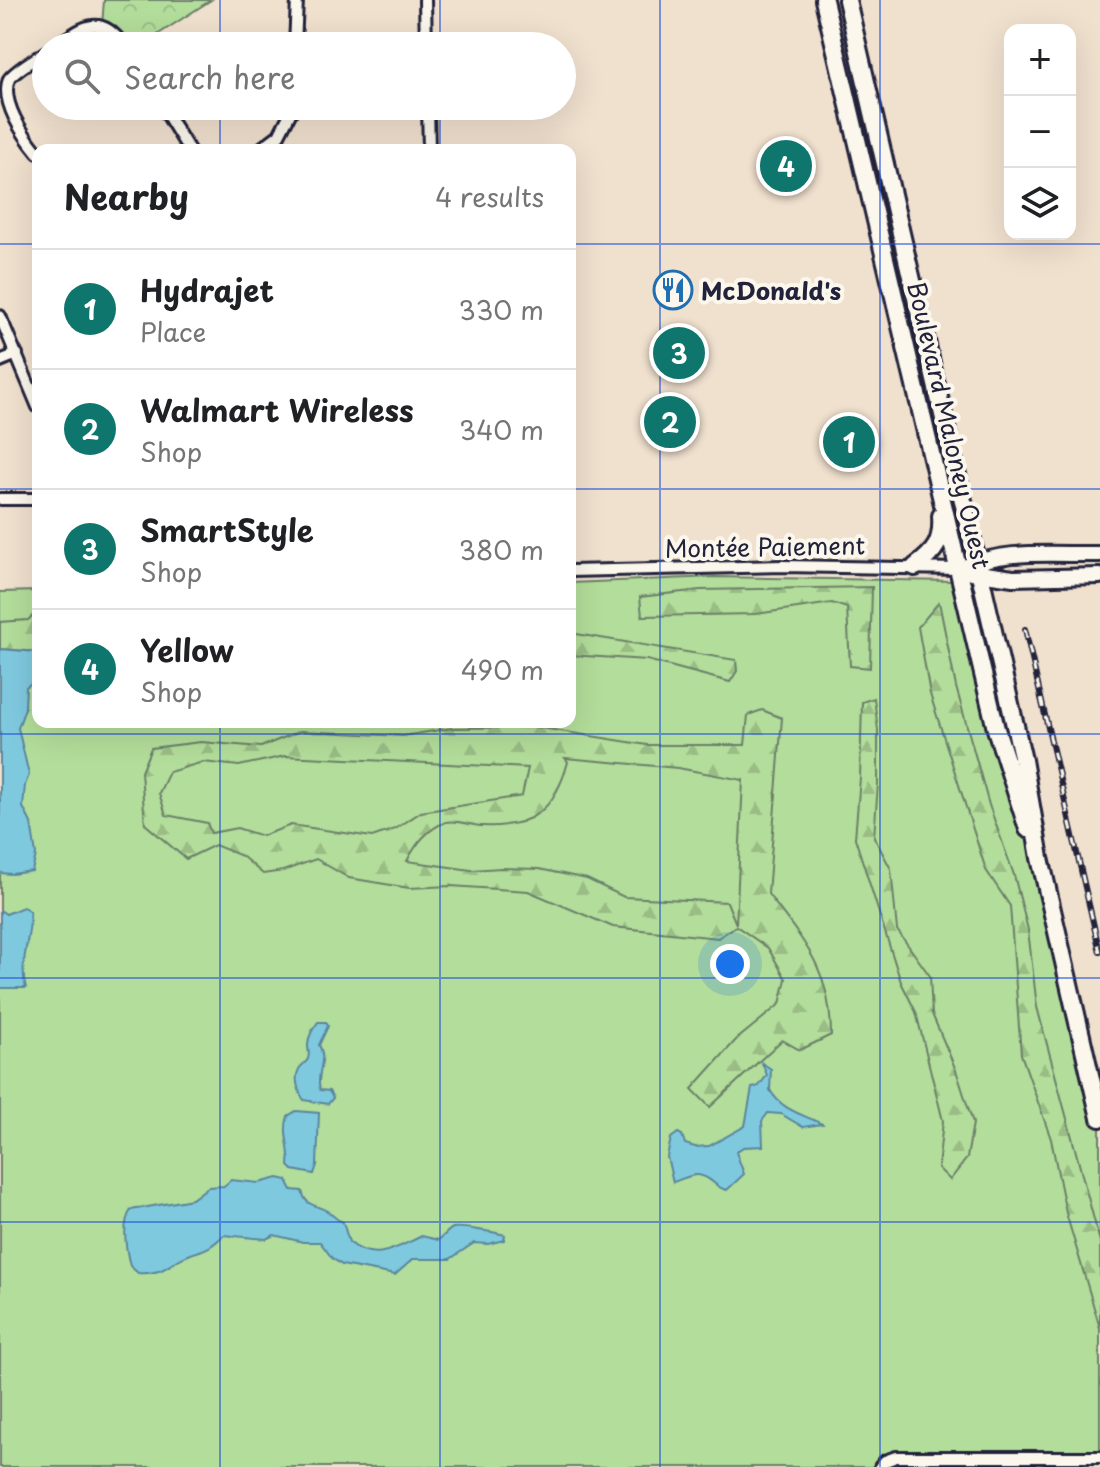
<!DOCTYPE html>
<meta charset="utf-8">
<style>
body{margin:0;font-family:"Playpen Sans",sans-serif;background:#f2f2f2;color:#202124}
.controls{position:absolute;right:24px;top:24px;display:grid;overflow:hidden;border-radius:16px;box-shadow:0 8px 32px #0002}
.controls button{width:72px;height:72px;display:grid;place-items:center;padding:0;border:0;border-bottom:2px solid #e0e0e0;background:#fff;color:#202124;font:40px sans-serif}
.you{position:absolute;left:730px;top:964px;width:28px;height:28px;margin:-20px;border:6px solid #fff;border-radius:50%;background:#1a73e8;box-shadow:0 0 0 12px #1a73e833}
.badge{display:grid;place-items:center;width:52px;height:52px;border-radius:50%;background:#0f766e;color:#fff;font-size:26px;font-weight:700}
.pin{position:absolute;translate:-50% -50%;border:4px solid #fff;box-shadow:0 2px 8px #0006}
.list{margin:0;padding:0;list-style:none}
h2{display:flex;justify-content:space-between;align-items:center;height:104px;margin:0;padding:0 32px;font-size:34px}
h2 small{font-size:26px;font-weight:400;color:#757577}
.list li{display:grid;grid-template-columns:52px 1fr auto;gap:24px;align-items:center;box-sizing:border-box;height:120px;padding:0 32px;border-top:2px solid #e0e0e0}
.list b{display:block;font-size:30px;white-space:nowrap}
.list p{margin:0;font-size:26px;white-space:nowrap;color:#757577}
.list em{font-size:26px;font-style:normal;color:#757577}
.icon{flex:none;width:44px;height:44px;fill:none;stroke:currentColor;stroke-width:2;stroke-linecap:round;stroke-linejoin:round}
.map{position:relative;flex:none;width:1100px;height:1467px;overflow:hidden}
.search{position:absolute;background:#fff;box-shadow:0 8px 32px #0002;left:32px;top:32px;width:544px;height:88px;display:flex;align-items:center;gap:20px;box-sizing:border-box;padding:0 28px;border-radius:44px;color:#757577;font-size:30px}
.panel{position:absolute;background:#fff;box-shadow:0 8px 32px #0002;left:32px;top:144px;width:544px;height:584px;border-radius:16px}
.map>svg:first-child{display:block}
.grass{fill:#b3dd9a;stroke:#6a806a;stroke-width:2}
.forest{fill:url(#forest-firs);stroke:#6a806a;stroke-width:2;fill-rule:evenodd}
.park{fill:url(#park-crowns);stroke:#6a806a;stroke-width:2}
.water{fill:#7fc9df;stroke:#5a869d;stroke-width:2}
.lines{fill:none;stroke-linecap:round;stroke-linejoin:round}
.minor-casing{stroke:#22223b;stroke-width:16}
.secondary-casing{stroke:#22223b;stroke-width:20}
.primary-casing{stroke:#22223b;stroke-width:22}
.minor{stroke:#fbf7ec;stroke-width:10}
.secondary{stroke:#fbf7ec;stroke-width:14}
.primary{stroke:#fbf7ec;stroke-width:16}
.rail-casing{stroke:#22223b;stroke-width:6}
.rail{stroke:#fbf7ec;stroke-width:3;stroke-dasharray:9;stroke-linecap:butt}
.grid{fill:none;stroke:#1d4ed8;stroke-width:2;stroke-opacity:0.55}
.labels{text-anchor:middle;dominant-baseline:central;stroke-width:8;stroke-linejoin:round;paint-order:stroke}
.poi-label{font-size:24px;font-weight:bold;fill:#22223b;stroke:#fbf7ec;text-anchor:start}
.street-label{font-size:24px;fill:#22223b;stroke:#fbf7ec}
</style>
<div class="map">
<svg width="1100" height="1467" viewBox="0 0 1100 1467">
<defs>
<pattern id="forest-firs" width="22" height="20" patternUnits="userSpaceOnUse" patternTransform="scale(2)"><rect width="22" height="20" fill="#b3dd9a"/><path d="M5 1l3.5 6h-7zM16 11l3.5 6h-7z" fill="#9abd86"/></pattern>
<pattern id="park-crowns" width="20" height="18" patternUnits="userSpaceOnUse" patternTransform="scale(2)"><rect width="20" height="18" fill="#b3dd9a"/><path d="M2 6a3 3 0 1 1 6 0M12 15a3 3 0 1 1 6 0" fill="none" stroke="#9abd86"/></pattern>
</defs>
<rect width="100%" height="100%" fill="#f0e0ce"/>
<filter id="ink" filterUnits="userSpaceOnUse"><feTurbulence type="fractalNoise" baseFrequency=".0125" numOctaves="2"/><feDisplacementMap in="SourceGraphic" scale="16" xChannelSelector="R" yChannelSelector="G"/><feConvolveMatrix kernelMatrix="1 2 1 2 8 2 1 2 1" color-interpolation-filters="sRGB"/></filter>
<g filter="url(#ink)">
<path class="grass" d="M714 577 956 581 1040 858 1100 1118V1457H896L880 1467H0V592L38 591V722H570V583Z"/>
<path class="forest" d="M872 587 870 668 850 666 847 608 832 603 756 614 642 616 640 597 700 590Z
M939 602 956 687 989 805 1014 875 1028 930 1037 1007 1100 1242V1328L1066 1213 1051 1139 1021 1054 1010 906 986 870 930 694 918 627Z
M38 611V652L0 649V622L28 620Z
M570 633 736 660 737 671 730 682 647 660 570 655Z
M874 698 878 730V784L874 837 891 869 897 930 930 976 932 1014 956 1070 973 1123 967 1158 950 1180 938 1168 943 1121 916 1012 901 982 855 838 860 778 862 702Z
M762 710 782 718 768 894C805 943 831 970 831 1035L800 1050 782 1040 710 1107 692 1089 736 1040 780 1004 786 979 768 948 736 926 718 938 613 927 528 891 451 886 409 888 349 878 316 859 283 871 263 874 242 856 215 845 186 859 145 824 141 772 151 748 201 742 261 747 300 731 403 736 452 728 535 727 647 745H745L748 715ZM285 756 528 768 522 796 421 812 395 829 372 837 291 825 262 836 237 828 211 833 207 823 166 815 159 793 169 772 203 762 239 766ZM565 758 678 768 743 780 736 924 727 902 624 897 587 879 539 869 501 868 471 870 407 861C416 844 427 829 446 822 456 819 472 826 483 826 533 828 555 809 568 762Z"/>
<path class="park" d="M104 0H211L140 46H123L102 26Z"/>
<path class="water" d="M0 649 38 652V678L26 687 25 708 18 728 29 775 25 785 23 807 31 823 36 855 32 871 12 874 0 873Z
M23 907 30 911C32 936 18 963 26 988H0V910L6 914Z
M318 1022H326L328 1026 319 1045C328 1060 315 1074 320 1090L329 1091 333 1098 328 1104 304 1100C298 1092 294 1078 299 1069 301 1065 306 1063 308 1059 310 1052 308 1052 308 1045 308 1036 313 1029 318 1022Z
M762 1063 771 1069 770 1090C782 1111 803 1114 822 1124L803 1127 781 1114 768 1113 762 1121 763 1146 743 1147 736 1152 744 1174 727 1190C715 1188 711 1176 698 1175 690 1174 681 1180 673 1182L667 1157 671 1138 678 1133 682 1135 685 1144 695 1147 709 1146 745 1126 752 1088 759 1086 767 1075Z
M296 1111 319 1113 317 1165 314 1174 293 1170 289 1166C291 1147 282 1134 288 1116Z
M278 1178 287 1180 292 1190 302 1191C306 1207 315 1204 327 1211 334 1215 335 1220 343 1222L349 1242C375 1264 397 1247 422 1236L438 1240C443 1237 448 1230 453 1228 458 1226 499 1233 505 1235L504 1240 488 1244 474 1243 450 1259H413L395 1275 342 1265 332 1258 320 1242H303L274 1235 266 1239 224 1235C210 1248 208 1248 191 1254 168 1262 167 1275 138 1273L130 1266C126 1250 121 1224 131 1210L192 1199 208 1187 224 1186 231 1180 259 1183Z"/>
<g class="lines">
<defs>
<path id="minor" d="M425 0 426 46
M56 46C83 27 100 12 124 46
M295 46 297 0
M162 106 189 150
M428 106 429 150
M259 150 279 135 294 106
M38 153C24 136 0 102 9 79 18 68 34 60 46 52
M0 316 38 407
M0 361 17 354
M0 499H38
M570 571 782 566 960 569
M880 1467 885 1461 896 1457H1100"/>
<path id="secondary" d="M960 569C1002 548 1054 555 1100 554
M972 572 1013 578 1100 576"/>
<path id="primary" d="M824 0 996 729 1028 829
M847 0 1023 760 1040 858 1100 1118
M915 567C935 552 943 542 941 516"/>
</defs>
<use href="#minor" class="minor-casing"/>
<use href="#secondary" class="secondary-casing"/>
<use href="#primary" class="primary-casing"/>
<use href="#minor" class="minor"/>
<use href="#secondary" class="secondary"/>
<use href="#primary" class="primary"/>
<defs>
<path id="rail" d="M1025 629 1100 952"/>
</defs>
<use href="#rail" class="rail-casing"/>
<use href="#rail" class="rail"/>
</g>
</g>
<path class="grid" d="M220 0V46M440 0V46M660 0V1467M880 0V1467M220 106V150M440 106V150M0 244H38M570 244H1100M0 489H38M570 489H1100M220 722V1467M440 722V1467M0 734H1100M0 978H1100M0 1222H1100"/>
<defs>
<symbol id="restaurant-ring" viewBox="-11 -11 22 22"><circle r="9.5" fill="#fbf7ec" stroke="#1f6fb2" stroke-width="1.5"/><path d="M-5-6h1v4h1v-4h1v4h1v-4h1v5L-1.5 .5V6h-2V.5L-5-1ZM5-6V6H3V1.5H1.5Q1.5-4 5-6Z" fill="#1f6fb2"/></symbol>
</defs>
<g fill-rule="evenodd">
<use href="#restaurant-ring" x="651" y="268" width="44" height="44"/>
</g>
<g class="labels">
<g class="poi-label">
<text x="701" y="290">McDonald's</text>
</g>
<g class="street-label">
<text transform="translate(950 425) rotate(77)">Boulevard Maloney Ouest</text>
<text transform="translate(765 546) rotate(-1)">Montée Paiement</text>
</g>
</g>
</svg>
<div class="controls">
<button>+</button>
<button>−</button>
<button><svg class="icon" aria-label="layers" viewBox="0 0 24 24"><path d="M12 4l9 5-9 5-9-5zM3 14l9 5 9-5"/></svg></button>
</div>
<div class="you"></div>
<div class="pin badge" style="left:849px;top:442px">1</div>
<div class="pin badge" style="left:670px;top:422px">2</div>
<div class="pin badge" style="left:679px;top:353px">3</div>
<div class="pin badge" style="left:786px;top:166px">4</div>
<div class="search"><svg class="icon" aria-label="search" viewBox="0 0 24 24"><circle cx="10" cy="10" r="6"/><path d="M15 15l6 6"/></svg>Search here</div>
<section class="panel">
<h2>Nearby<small>4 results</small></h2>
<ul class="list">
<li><span class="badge">1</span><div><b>Hydrajet</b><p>Place</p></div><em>330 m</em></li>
<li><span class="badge">2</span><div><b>Walmart Wireless</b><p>Shop</p></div><em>340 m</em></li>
<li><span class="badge">3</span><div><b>SmartStyle</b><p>Shop</p></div><em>380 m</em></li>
<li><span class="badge">4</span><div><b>Yellow</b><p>Shop</p></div><em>490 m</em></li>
</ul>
</section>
</div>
